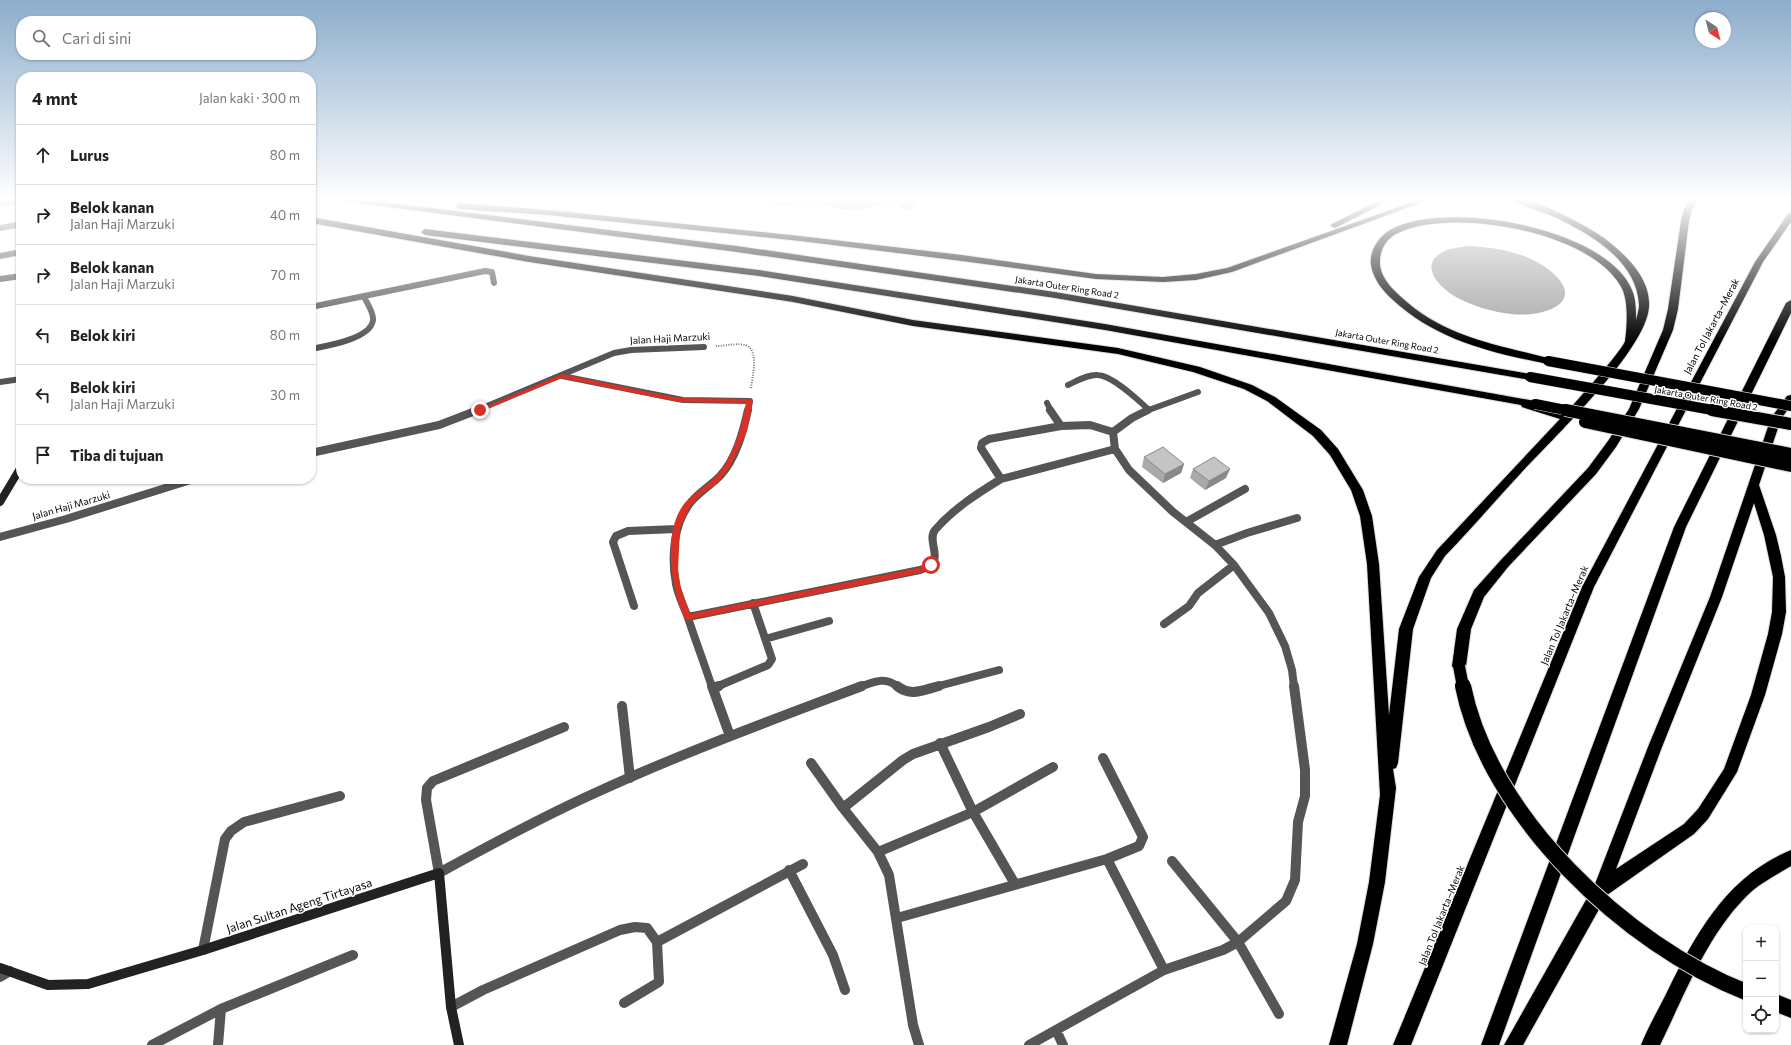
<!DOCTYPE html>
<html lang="id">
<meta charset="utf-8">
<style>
body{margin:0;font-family:Commissioner,sans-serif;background:#f2f2f2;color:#222}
.controls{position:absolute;right:12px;bottom:12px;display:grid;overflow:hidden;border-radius:8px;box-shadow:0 1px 3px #0004}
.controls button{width:36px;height:36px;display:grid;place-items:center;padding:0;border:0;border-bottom:1px solid #e0e0e0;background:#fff;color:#222;font:20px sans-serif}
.compass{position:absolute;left:1695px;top:12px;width:36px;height:36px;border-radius:50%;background:#fff;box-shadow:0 1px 3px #0004;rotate:144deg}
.stop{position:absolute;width:12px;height:12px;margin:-9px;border:3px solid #d93025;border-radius:50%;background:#fff}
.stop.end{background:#d93025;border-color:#fff;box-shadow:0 1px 4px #0008}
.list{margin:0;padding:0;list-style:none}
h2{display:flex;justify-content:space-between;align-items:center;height:52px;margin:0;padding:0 16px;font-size:17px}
h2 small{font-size:13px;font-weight:400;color:#767676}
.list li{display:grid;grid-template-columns:26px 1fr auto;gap:12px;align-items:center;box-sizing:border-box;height:60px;padding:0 16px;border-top:1px solid #e0e0e0}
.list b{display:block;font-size:15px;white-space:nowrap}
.list p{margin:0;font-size:13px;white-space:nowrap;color:#767676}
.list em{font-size:13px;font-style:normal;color:#767676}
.icon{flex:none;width:22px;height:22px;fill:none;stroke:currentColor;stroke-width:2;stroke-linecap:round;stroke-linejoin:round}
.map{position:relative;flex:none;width:1791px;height:1045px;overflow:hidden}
.search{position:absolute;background:#fff;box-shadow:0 1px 3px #0004;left:16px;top:16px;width:300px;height:44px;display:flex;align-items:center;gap:10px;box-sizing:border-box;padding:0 14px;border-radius:16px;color:#767676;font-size:15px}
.panel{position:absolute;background:#fff;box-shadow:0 1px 3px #0004;left:16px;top:72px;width:300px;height:412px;border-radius:16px}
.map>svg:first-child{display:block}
.water{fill:#a3a3a3}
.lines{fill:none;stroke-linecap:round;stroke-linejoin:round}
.highway-casing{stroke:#dbdbdb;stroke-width:2}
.path{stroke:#777;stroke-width:2;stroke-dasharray:1 1.5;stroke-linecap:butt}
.street-far2{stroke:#555;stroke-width:6}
.street-far1{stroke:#555;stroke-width:8}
.street{stroke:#555;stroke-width:10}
.secondary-far1{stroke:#222;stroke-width:8}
.secondary{stroke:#222;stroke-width:10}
.highway{fill:#000;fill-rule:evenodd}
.highway-bridge-far2-casing{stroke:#dbdbdb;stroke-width:11;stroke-linecap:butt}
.highway-bridge-far1-casing{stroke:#dbdbdb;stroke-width:14;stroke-linecap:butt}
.highway-bridge-casing{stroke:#dbdbdb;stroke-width:18;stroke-linecap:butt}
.highway-bridge-far2{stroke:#000;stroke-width:10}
.highway-bridge-far1{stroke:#000;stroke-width:12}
.highway-bridge{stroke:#000;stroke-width:16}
.wall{fill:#a9a9a9}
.shaded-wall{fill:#898989}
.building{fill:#c4c4c4;stroke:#898989}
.route{fill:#d93025}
.labels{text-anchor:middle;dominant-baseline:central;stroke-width:3;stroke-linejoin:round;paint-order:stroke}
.far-street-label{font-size:9px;fill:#000;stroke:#fff}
.street-label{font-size:10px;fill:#000;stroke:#fff}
.near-street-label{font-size:12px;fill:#000;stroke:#fff}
</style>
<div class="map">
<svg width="1791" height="1045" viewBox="0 0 1791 1045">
<rect width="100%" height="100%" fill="#fff"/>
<path class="water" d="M769 198H903L913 203 914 205 913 209 908 211 892 202 855 210 840 209 822 204 779 205H775L768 199Z
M1467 246C1495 247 1525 252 1548 269 1591 302 1543 318 1511 314 1492 312 1473 306 1456 297 1443 290 1420 269 1438 255 1446 248 1457 248 1467 246Z"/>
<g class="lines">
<defs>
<path id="highway" d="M330 198H350L737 246 1055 292 1530 374 1535 377 1530 380 1055 298 737 252 334 200Z
M1384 198H1394L1337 227 1334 228 1330 225Z
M1424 198H1434L1232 272 1196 280 1163 282 1096 279 962 261 800 241 548 215 459 209 455 206 459 203 548 210 800 236 962 255 1096 274 1163 277 1196 274 1227 268Z
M1511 198C1530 195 1587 226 1604 238 1625 254 1651 278 1649 307 1646 351 1552 439 1521 473 1495 501 1471 529 1445 556L1431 578 1413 629 1398 763 1396 768 1393 769 1396 788 1385 882 1373 944 1347 1045H1329L1357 944 1369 882 1380 795 1367 564 1360 516 1351 490 1330 455 1313 436 1267 401 1244 389 1193 372 1118 354 913 326 793 302 529 262 311 223V217L529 256 793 296 913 320 1118 348 1200 367 1252 385 1275 397 1321 430 1338 449 1363 490 1372 516 1379 564 1389 715 1399 629 1419 577 1437 550 1560 419 1522 407 1521 405 1105 330 759 276 425 235 421 232 425 229 759 270 1105 324 1535 401 1539 402 1540 404 1539 406 1564 415C1573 405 1623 350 1625 341 1627 326 1629 298 1620 285 1588 231 1451 207 1398 233 1387 238 1380 249 1380 261 1379 275 1390 287 1400 296 1445 338 1495 344 1552 359L1553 361 1552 363 1548 364C1492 353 1436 340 1393 300 1383 291 1373 279 1371 265 1369 252 1378 237 1390 230 1444 199 1606 227 1632 290 1636 299 1636 310 1636 320 1637 315 1639 310 1639 305 1637 259 1587 232 1550 215 1540 211 1518 205 1511 198Z
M1691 198H1699L1692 209 1689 221 1678 309 1673 330 1639 409 1616 447 1596 474 1508 567 1484 597 1471 629 1466 666 1464 670 1459 672 1454 670 1452 666 1457 629 1474 590 1500 561 1588 468 1608 441 1629 409 1663 330 1668 309 1681 221 1684 209Z
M1791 213V222L1763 262 1594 587 1411 1045H1393L1582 587 1755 262 1788 214Z
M1791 300V313L1686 527 1499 1045H1481L1674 527 1786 303Z
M1791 395V405L1781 419 1759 485 1776 535 1781 556 1785 577 1786 612 1782 634 1765 695 1737 772 1708 819 1694 834 1607 895 1523 1045H1504L1595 884 1648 747 1710 597 1771 418 1787 396ZM1754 503 1764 535 1773 577 1772 612 1768 634 1751 695 1724 769 1698 809 1684 824 1616 869 1662 747 1722 597Z
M1791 850V866C1778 874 1764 881 1752 891 1709 930 1685 994 1660 1045H1641C1649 1025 1660 1007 1669 988 1698 930 1728 876 1791 850Z
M1776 994 1791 1000V1018L1776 1012Z"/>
</defs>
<use href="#highway" class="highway-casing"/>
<path class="path" d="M716 346C725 346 736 343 745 345 760 349 752 378 751 389"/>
<path class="street-far2" d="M0 204 21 200
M0 228 21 224
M0 256 21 252
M0 279 21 276
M311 307 485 271 492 272 494 283
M311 349C326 346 371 339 373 320 374 313 367 303 364 297
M562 376 683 400 750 401 748 411
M0 382 21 379
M1068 385C1077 381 1088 374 1098 375 1113 376 1137 399 1148 409
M1047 403 1051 411
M475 411 614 353 631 350 704 347
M1146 411 1198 392"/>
<path class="street-far1" d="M1050 410 1061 426
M1113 432 1132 418 1148 410
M1113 432 1115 449 1129 470 1172 511 1215 545 1234 565 1269 613 1285 646 1292 670 1294 687
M311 453 439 425 478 410
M1001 479 1115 449
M1186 522 1245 489
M0 537 66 519 194 479
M1215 545 1247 533 1297 518
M634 606 613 542 616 536 628 531 676 529
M688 617 920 570C923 569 929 567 931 565 941 555 927 540 935 530 953 509 978 493 1001 479L981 448 982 443 989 439 1061 426 1090 425 1113 432
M1164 624 1189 606 1198 593 1234 565
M765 639 829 621
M712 687C704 663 695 639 687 615 683 605 678 595 676 584 671 558 673 524 691 502 699 492 710 486 720 476 736 459 743 432 748 410
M716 687 768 665 772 659 753 603
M859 687C874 682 885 676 898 687
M935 687 999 670"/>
<path class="street" d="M712 686 730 736
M897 686C911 697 923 690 939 686
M714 688 719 686
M622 706 630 778
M564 727 433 781 427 788 426 800 439 873C490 845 542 817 595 793 682 753 772 720 862 686
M940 743 973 812 1015 884
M811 763 843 808 878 852 889 875 913 1025 919 1045
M843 808 903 760 913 754 989 727 1020 714
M878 852 973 812 1053 767
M1107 859 1164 970
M1172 861 1238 942 1279 1014
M789 870 833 955 845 990
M897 918 1107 859 1139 846 1143 837 1103 758
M203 950 225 839 231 831 244 822 340 796
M0 977 10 971
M624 1003 659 982 657 942 803 864
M451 1007 483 990 620 930 635 927 647 928 657 942
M1056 1030 1063 1045
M152 1045 221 1009
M218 1045 221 1009 353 955
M1029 1045 1164 970 1223 950 1238 942 1286 901 1295 880 1298 822 1305 796V770L1294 686"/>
<path class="secondary-far1" d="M0 502 21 467"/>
<path class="secondary" d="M0 968 48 985 88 984 203 950 439 873 451 1007 459 1045"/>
<use href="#highway" class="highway"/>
<defs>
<path id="highway-bridge-far2" d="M1548 361 1791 406
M1530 377 1718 411
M1535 404 1570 411"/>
<path id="highway-bridge-far1" d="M1565 410 1791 454
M1712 410 1791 424
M1585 422 1791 466
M1459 666 1463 687"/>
<path id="highway-bridge" d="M1463 686C1489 816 1626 945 1746 992"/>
</defs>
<use href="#highway-bridge-far2" class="highway-bridge-far2-casing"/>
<use href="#highway-bridge-far1" class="highway-bridge-far1-casing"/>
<use href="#highway-bridge" class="highway-bridge-casing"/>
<use href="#highway-bridge-far2" class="highway-bridge-far2"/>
<use href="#highway-bridge-far1" class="highway-bridge-far1"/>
<use href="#highway-bridge" class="highway-bridge"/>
</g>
<path class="wall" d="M1144 457 1184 464 1181 473 1163 483 1142 467Z
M1193 469 1226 478 1205 490 1190 478Z"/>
<path class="shaded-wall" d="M1184 464 1181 473 1163 483 1165 474Z
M1230 469 1226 478 1205 490 1209 481Z"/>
<path class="building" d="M1163 447 1184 464 1165 474 1144 457Z
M1214 457 1230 469 1209 481 1193 469Z"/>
<linearGradient id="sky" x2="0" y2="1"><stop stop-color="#8cadcc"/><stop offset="0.58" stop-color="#fff"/><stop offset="1" stop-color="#fff" stop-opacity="0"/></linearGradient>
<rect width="1791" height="344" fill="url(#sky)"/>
<path class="route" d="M562 374 668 396 683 398 750 399 753 401 747 431 730 467 717 484 702 494 689 508 680 529 678 570 680 585 690 614 918 568 931 562 935 565 920 573 688 620 685 619C671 590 662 532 684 504 696 490 714 483 724 466 736 447 742 425 746 403L683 402 668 400 562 378 482 411 478 410Z"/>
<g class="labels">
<g class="far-street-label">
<text transform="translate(1067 287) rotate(9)">Jakarta Outer Ring Road 2</text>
<text transform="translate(1387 341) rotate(10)">Jakarta Outer Ring Road 2</text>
<text transform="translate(1706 398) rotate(10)">Jakarta Outer Ring Road 2</text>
</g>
<g class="street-label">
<text transform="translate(1711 326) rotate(-62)">Jalan Tol Jakarta–Merak</text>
<text transform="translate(670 338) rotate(-3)">Jalan Haji Marzuki</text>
<text transform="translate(71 505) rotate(-16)">Jalan Haji Marzuki</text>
<text transform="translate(1564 615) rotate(-67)">Jalan Tol Jakarta–Merak</text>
<text transform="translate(1441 915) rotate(-68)">Jalan Tol Jakarta–Merak</text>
</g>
<g class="near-street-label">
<text transform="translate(299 905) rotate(-18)">Jalan Sultan Ageng Tirtayasa</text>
</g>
</g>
</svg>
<div class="controls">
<button>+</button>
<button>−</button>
<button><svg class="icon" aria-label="locate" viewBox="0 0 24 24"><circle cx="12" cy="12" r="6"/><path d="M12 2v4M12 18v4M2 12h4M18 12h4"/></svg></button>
</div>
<svg class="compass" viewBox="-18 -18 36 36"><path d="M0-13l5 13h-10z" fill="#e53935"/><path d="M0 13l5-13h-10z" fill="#767676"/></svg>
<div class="stop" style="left:931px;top:565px"></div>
<div class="stop end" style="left:480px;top:410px"></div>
<div class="search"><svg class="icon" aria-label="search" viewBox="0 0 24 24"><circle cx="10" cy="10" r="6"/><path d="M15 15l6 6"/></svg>Cari di sini</div>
<section class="panel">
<h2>4 mnt<small>Jalan kaki · 300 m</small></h2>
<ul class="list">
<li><svg class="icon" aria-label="ahead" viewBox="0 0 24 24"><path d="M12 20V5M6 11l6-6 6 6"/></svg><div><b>Lurus</b></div><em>80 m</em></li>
<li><svg class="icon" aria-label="right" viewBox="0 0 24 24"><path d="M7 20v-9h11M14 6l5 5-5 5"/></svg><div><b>Belok kanan</b><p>Jalan Haji Marzuki</p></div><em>40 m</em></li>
<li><svg class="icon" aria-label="right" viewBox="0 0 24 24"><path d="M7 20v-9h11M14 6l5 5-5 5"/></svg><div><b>Belok kanan</b><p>Jalan Haji Marzuki</p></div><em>70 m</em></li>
<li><svg class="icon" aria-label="left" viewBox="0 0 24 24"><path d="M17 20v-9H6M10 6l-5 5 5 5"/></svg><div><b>Belok kiri</b></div><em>80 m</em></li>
<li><svg class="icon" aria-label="left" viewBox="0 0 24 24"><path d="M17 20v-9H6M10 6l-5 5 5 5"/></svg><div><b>Belok kiri</b><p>Jalan Haji Marzuki</p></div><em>30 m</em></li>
<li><svg class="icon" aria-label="arrive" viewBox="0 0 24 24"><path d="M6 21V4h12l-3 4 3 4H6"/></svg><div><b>Tiba di tujuan</b></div></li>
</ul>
</section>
</div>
